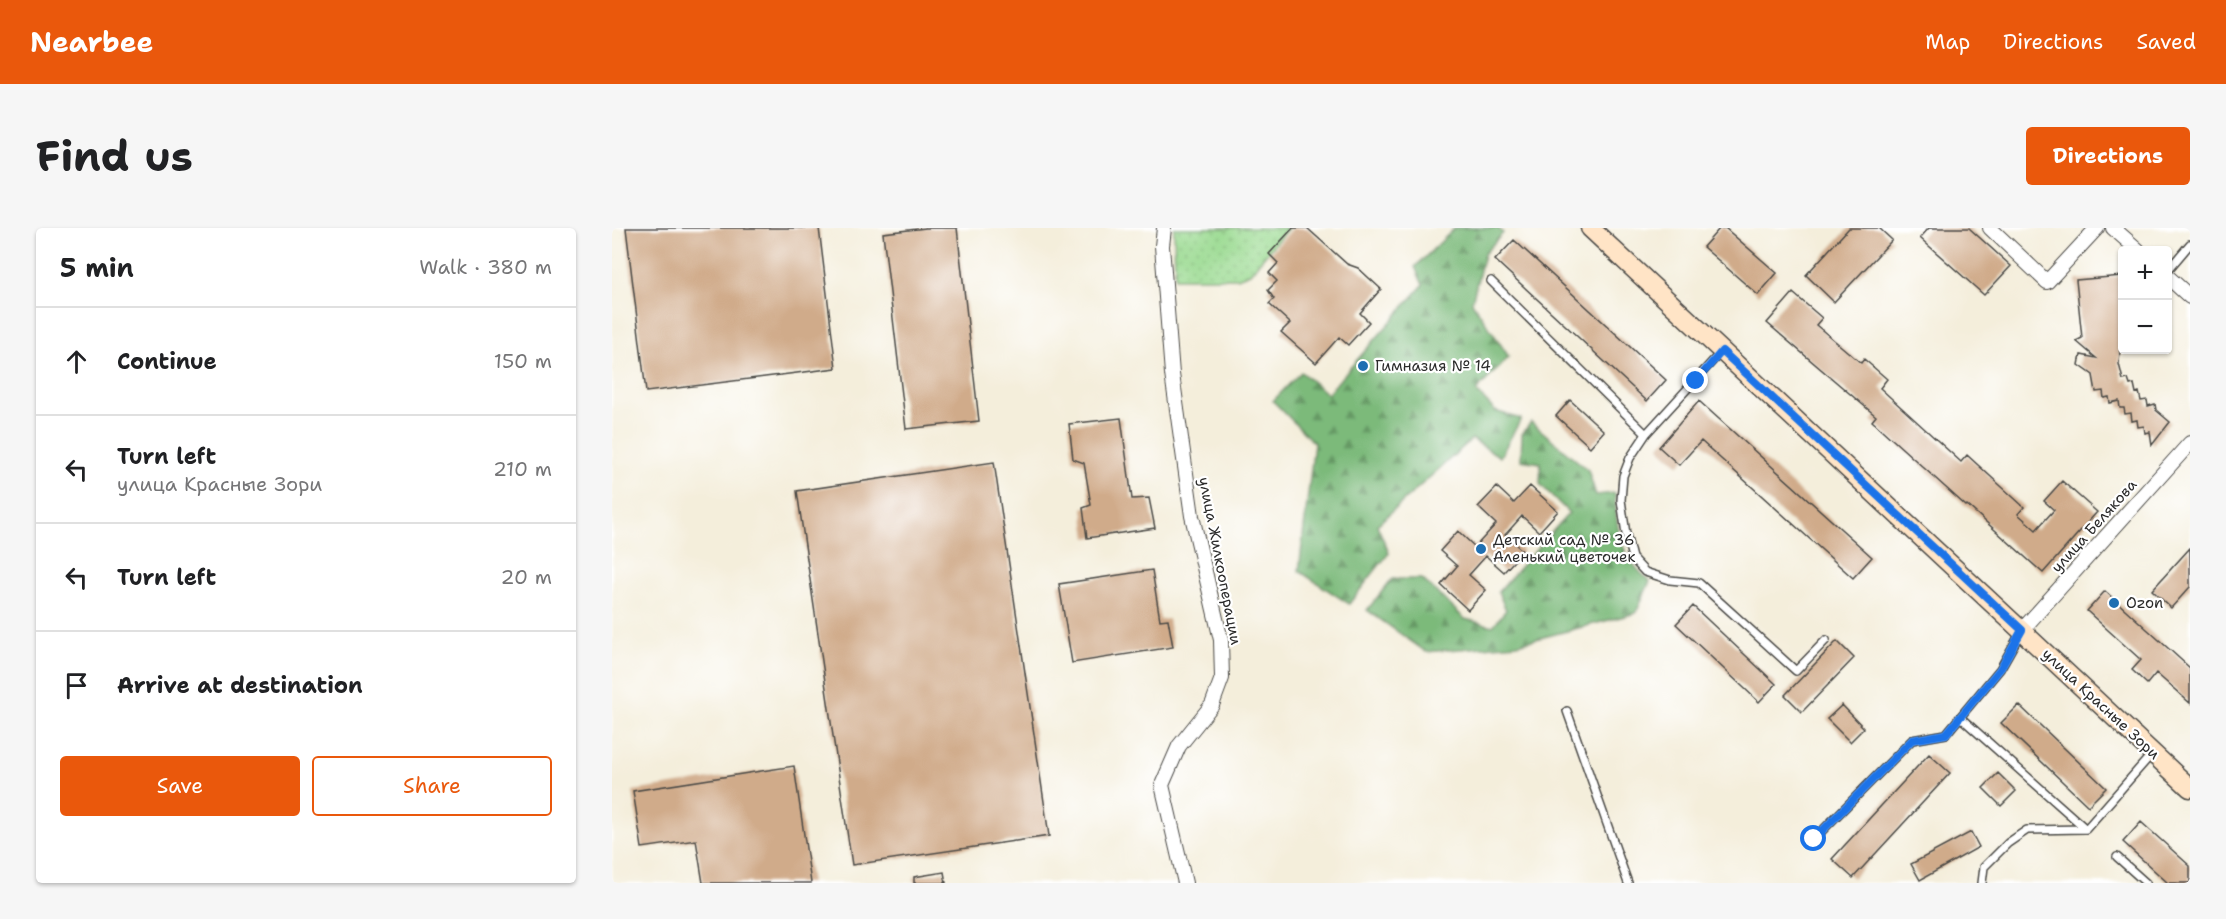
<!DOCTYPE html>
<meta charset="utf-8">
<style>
body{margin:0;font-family:"Shantell Sans",sans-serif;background:#f6f6f6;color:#202124}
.controls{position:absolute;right:18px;top:18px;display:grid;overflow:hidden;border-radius:6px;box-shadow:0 2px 4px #0004}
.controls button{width:54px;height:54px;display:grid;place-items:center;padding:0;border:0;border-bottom:2px solid #e0e0e0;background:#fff;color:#202124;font:30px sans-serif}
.stop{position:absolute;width:18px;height:18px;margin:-14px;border:4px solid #1a73e8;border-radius:50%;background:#fff}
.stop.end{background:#1a73e8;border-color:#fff;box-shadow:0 2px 6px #0008}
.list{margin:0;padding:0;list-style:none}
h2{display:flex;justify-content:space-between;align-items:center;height:78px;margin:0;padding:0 24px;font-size:26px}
h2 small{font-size:20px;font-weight:400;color:#757577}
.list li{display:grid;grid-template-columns:39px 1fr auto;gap:18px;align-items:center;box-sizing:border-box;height:108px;padding:0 24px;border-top:2px solid #e0e0e0}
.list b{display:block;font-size:22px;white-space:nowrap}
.list p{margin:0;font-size:20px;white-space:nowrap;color:#757577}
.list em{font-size:20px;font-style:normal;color:#757577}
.actions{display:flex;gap:12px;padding:18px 24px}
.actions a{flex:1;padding:14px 0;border:2px solid #ea580c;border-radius:6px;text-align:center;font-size:21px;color:#ea580c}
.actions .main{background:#ea580c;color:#fff}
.icon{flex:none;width:33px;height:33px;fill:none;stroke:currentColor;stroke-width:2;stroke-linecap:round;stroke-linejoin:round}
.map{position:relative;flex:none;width:1578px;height:655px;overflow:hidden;border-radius:6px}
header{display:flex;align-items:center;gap:36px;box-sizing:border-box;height:84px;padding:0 30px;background:#ea580c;color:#fff}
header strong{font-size:28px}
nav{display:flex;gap:33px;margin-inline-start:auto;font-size:21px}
.intro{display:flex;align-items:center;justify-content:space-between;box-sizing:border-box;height:144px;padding:0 36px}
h1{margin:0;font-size:42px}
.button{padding:15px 27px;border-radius:6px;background:#ea580c;color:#fff;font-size:21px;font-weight:700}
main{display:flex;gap:36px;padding:0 36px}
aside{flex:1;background:#fff;border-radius:6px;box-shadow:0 2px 4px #0004}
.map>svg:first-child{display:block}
.grass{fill:url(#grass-dots);stroke:#62825e;stroke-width:1.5}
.forest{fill:url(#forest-firs);stroke:#537252;stroke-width:1.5}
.building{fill:#d0ab8a}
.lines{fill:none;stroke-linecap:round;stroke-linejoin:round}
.lane-casing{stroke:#494845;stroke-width:10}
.street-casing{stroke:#494845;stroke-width:16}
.secondary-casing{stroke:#494845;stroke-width:21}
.lane{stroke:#fff;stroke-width:7}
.street{stroke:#fff;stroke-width:14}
.secondary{stroke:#ffe4c6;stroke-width:18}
.route{stroke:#1a73e8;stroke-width:8}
.poi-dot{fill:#1f6fb2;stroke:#fff;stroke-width:2}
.labels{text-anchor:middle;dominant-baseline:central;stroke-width:4.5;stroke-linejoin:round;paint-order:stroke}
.poi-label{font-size:15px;fill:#2b2b2b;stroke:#fff;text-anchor:start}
.street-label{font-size:15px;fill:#2b2b2b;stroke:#fff}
</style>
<header>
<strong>Nearbee</strong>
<nav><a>Map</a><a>Directions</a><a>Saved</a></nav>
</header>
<div class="intro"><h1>Find us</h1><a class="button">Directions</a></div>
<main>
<aside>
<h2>5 min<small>Walk · 380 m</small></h2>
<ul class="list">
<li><svg class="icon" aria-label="ahead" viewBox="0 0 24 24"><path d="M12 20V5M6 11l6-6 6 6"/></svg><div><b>Continue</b></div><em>150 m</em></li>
<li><svg class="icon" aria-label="left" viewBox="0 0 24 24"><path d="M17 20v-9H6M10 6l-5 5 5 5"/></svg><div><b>Turn left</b><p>улица Красные Зори</p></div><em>210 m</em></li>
<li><svg class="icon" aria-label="left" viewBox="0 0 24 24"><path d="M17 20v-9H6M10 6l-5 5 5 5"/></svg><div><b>Turn left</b></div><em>20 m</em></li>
<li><svg class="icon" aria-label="arrive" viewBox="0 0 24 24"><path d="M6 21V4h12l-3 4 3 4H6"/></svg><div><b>Arrive at destination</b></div></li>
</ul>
<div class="actions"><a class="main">Save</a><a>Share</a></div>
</aside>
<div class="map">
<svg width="1578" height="655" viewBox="0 0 1578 655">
<defs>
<pattern id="grass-dots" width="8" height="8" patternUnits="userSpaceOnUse" patternTransform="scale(1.5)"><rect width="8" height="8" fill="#9ada90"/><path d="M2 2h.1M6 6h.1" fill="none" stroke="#85bb7c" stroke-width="1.8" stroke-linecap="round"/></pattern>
<pattern id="forest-firs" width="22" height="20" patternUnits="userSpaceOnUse" patternTransform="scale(1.5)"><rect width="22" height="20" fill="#7bba7a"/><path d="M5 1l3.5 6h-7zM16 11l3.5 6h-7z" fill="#659764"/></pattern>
</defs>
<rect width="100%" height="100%" fill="#fff"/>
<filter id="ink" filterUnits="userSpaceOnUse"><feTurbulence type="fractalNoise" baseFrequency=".0167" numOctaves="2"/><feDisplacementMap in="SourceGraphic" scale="12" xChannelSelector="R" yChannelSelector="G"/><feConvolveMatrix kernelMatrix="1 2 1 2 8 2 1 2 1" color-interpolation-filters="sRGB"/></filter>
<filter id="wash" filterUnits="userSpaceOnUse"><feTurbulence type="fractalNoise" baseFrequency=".008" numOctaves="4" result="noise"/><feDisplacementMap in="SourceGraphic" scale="24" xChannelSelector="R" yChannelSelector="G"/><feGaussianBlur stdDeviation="1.35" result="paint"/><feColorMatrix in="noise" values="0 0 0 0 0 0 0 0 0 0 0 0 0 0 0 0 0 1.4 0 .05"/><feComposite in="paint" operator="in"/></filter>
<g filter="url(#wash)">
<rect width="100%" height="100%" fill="#f4eedb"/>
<path class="grass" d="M562 0H676L638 45 625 50H563Z"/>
<path class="forest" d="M843 0H886L891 5 872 26 860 74 897 129 864 163 883 183 909 191 888 229 860 211 765 297 777 325 737 376 687 343 702 215 661 173 689 144 715 166 811 57 803 39Z
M919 194 976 242 984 267 1003 265C1004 302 1008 329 1038 353L1024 385 905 416 814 424 755 382 780 351H810L853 391 881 398 894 382 886 364 957 285 928 256 929 235 909 232 910 206Z"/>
<g id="blocks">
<path class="building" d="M14 0H207L224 140 34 164Z
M314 0H345L367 193 294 201 271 5Z
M681 0H695L735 36 746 40 769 61 748 85 757 94 736 117 727 109 704 135 669 104 678 95 657 76 662 71 656 62 665 53 657 45 666 35 657 26Z
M1108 0H1113L1165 45 1146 67 1091 19Z
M1237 0H1267L1280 12 1222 74 1194 47Z
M1317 0H1357L1399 38 1372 67 1308 10Z
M902 12 1054 152 1035 173 883 32Z
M1510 48V95L1507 136 1511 152 1516 151 1518 157 1522 156 1524 165 1527 164 1529 173 1535 172 1536 178 1543 176 1544 182 1558 194 1540 217 1538 204 1533 205 1532 198 1526 199 1525 192 1520 193 1519 185 1513 186 1512 180H1508L1507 173 1498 175 1497 169 1492 170 1491 163 1484 164 1481 147 1467 137 1469 127 1484 130 1464 113 1470 110 1464 52Z
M1181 65 1210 90 1204 97 1249 135 1252 131 1275 151 1268 160 1349 234 1355 227 1412 279 1406 286 1424 302 1442 282 1432 273 1450 253 1485 284 1431 345 1355 277 1354 278 1260 193 1264 188 1155 95Z
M958 172 992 203 978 219 944 188Z
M1087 173 1260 329 1241 350 1089 213 1067 237 1047 219Z
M509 190 520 271 537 270 543 300 475 310 471 280 479 277 472 235 461 231 457 196Z
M382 234 437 608 240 637 185 263Z
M918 258 946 283 927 304 910 288 893 307 911 323 892 344 874 328 857 347 874 362 856 382 829 357 845 338 828 323 846 303 863 319 884 296 866 279 885 259 902 275Z
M1578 320V359L1559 380 1540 362Z
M540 342 548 392 556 391 561 419 460 435 447 356Z
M1493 363 1578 440V475L1544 445 1535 456 1520 442 1529 432 1475 383Z
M1081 378 1164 456 1147 474 1064 396Z
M1225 413 1242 430 1190 484 1173 467Z
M1230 477 1252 500 1238 514 1215 491Z
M1407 477 1494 560 1476 578 1389 495Z
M1317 526 1338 545 1241 650 1220 631Z
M182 538 199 655H91L84 612 30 620 21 563Z
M1386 545 1404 563 1389 578 1371 560Z
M1529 594 1578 638V655H1556L1511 614Z
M1359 604 1367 619 1308 652 1299 636Z
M332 644 334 655H302V649Z"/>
</g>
</g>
<g filter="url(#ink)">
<use href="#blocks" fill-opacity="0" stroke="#494845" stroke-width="1.5"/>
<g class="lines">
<defs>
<path id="lane" d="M1556 42 1578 16
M879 53 1034 206 1108 125
M1034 206 1018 230 1011 248 1009 272 1014 306 1020 330 1033 344 1058 352 1087 355 1184 443 1214 412
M955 483 1016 655
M1348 489 1474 601 1539 527
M1202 611 1300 512 1334 506 1388 441 1409 404
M1505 629 1534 655
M1370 655 1372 639 1396 615 1415 602 1474 601"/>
<path id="street" d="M552 0 550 18 560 146 580 288 609 412 610 450 600 477 567 518 550 557 573 655
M1378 0 1435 54 1485 0
M1501 0 1526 22
M1556 49 1578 69
M1410 402 1578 215"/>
<path id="secondary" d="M978 0 1578 560"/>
</defs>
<use href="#lane" class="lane-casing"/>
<use href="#street" class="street-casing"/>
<use href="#secondary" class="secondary-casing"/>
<use href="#lane" class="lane"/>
<use href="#street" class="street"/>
<use href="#secondary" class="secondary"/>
</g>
</g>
<g class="lines" filter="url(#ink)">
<path class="route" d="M1084 153 1110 123 1410 402 1388 441 1334 506 1300 512 1202 611"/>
</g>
<g class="poi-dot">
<circle cx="751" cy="138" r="6"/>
<circle cx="869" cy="321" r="6"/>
<circle cx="1502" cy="375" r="6"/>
</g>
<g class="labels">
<g class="poi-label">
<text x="763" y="138">Гимназия № 14</text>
<text x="881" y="312">Детский сад № 36<tspan x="881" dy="17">Аленький цветочек</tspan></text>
<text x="1514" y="375">Ozon</text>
</g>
<g class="street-label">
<text transform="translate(1482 298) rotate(-48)">улица Белякова</text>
<text transform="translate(608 333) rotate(79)">улица Жилкооперации</text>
<text transform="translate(1489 476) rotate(43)">улица Красные Зори</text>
</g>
</g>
</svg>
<div class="controls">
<button>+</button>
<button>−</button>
</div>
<div class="stop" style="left:1202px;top:611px"></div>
<div class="stop end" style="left:1084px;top:153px"></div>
</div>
</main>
